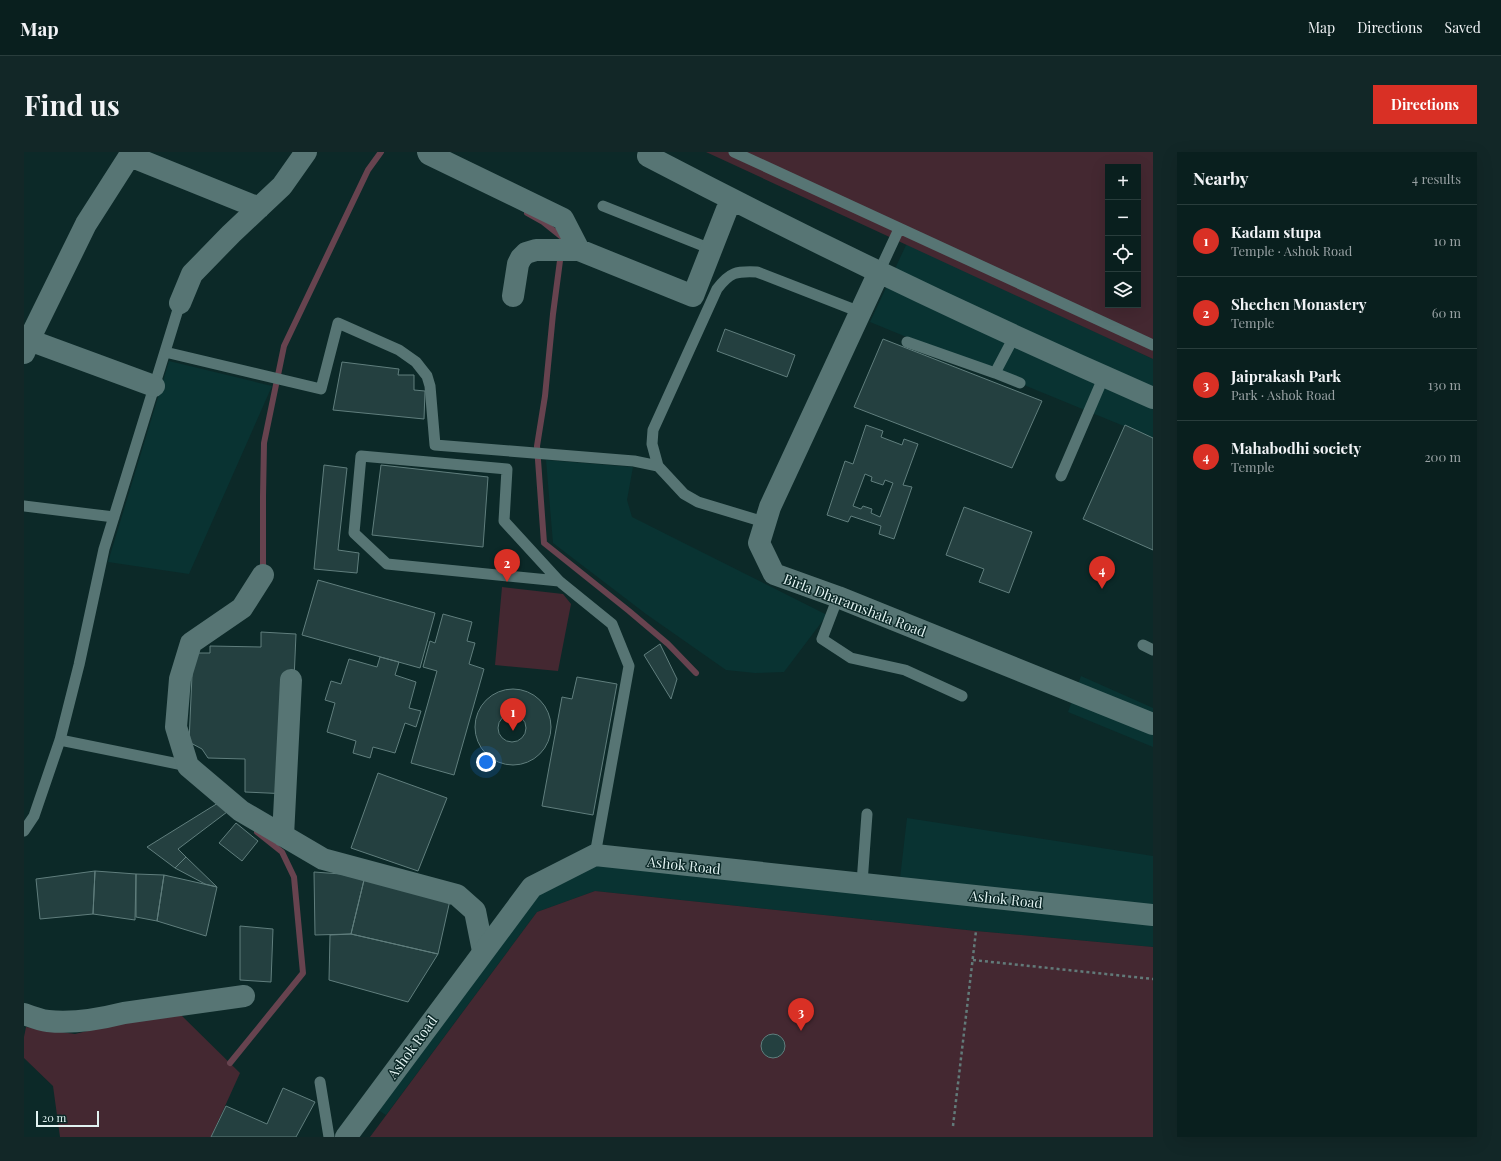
<!DOCTYPE html>
<meta charset="utf-8">
<style>
body{margin:0;font-family:"Playfair Display",serif;background:#122727;color:#f1f3f6}
.controls{position:absolute;right:12px;top:12px;display:grid;overflow:hidden;border-radius:0px;box-shadow:0 4px 16px #0002}
.controls button{width:36px;height:36px;display:grid;place-items:center;padding:0;border:0;border-bottom:1px solid #293d3c;background:#091f1e;color:#f1f3f6;font:20px sans-serif}
.scale{position:absolute;left:12px;bottom:10px;width:63px;box-sizing:border-box;padding-left:4px;border:2px solid #e1f2f1;border-top:0;font-size:11px;line-height:14px;white-space:nowrap;color:#e1f2f1;-webkit-text-stroke:3px #0c2928;paint-order:stroke}
.you{position:absolute;left:462px;top:610px;width:14px;height:14px;margin:-10px;border:3px solid #fff;border-radius:50%;background:#1a73e8;box-shadow:0 0 0 6px #1a73e833}
.badge{display:grid;place-items:center;width:26px;height:26px;border-radius:50%;background:#d93025;color:#fff;font-size:13px;font-weight:700}
.pin{position:absolute;translate:-50% -33px;filter:drop-shadow(0 1px 2px #0008)}
.pin::after{content:'';position:absolute;top:21px;width:14px;height:12px;background:inherit;clip-path:polygon(0 0,100% 0,50% 100%)}
.list{margin:0;padding:0;list-style:none}
h2{display:flex;justify-content:space-between;align-items:center;height:52px;margin:0;padding:0 16px;font-size:17px}
h2 small{font-size:13px;font-weight:400;color:#99a2a4}
.list li{display:grid;grid-template-columns:26px 1fr auto;gap:12px;align-items:center;box-sizing:border-box;height:72px;padding:0 16px;border-top:1px solid #293d3c}
.list b{display:block;font-size:15px;white-space:nowrap}
.list p{margin:0;font-size:13px;white-space:nowrap;color:#99a2a4}
.list em{font-size:13px;font-style:normal;color:#99a2a4}
.icon{flex:none;width:22px;height:22px;fill:none;stroke:currentColor;stroke-width:2;stroke-linecap:round;stroke-linejoin:round}
.map{position:relative;flex:none;width:1129px;height:985px;overflow:hidden;border-radius:0px}
header{display:flex;align-items:center;gap:24px;box-sizing:border-box;height:56px;padding:0 20px;background:#091f1e;border-bottom:1px solid #293d3c}
header strong{font-size:19px}
nav{display:flex;gap:22px;margin-inline-start:auto;font-size:14px}
.intro{display:flex;align-items:center;justify-content:space-between;box-sizing:border-box;height:96px;padding:0 24px}
h1{margin:0;font-size:28px}
.button{padding:10px 18px;border-radius:0px;background:#d93025;color:#fff;font-size:14px;font-weight:700}
main{display:flex;gap:24px;padding:0 24px}
aside{flex:1;background:#091f1e;border-radius:0px;box-shadow:0 4px 16px #0002}
.map>svg:first-child{display:block}
.built{fill:#093332}
.green{fill:#442831;fill-rule:evenodd}
.lines{fill:none;stroke-linecap:round;stroke-linejoin:round}
.stream{stroke:#67434f;stroke-width:6}
.building{fill:#244040;stroke:#607e7d;fill-rule:evenodd}
.path{stroke:#627a79;stroke-width:2.5;stroke-dasharray:3 3;stroke-linecap:butt}
.lane{stroke:#577574;stroke-width:11}
.street{stroke:#577574;stroke-width:22}
.secondary{stroke:#577574;stroke-width:22}
.labels{text-anchor:middle;dominant-baseline:central;stroke-width:3;stroke-linejoin:round;paint-order:stroke}
.street-label{font-size:14px;fill:#e1f2f1;stroke:#0c2928}
</style>
<header>
<strong>Map</strong>
<nav><a>Map</a><a>Directions</a><a>Saved</a></nav>
</header>
<div class="intro"><h1>Find us</h1><a class="button">Directions</a></div>
<main>
<div class="map">
<svg width="1129" height="985" viewBox="0 0 1129 985">
<rect width="100%" height="100%" fill="#0c2928"/>
<path class="built" d="M883 91 1129 207V286L846 170Z
M145 209 248 234 165 422 84 410Z
M522 308 609 315 603 348 608 365 803 463 760 520 731 521 702 518 622 462 529 391Z
M1057 524 1129 556V595L1044 560Z
M883 666 1129 704V795L952 779 571 739 513 760 362 963 346 953 508 735 571 703 875 735Z"/>
<path class="green" d="M682 0H1129V207ZM1084 15H1114V153H1084Z
M478 435 539 442 547 452 534 519 471 513Z
M571 739 952 779 1129 795V985H346L513 760Z
M157 863 216 921 187 985H36L29 934 0 906V885L2 875 51 882 119 865Z"/>
<g class="lines">
<path class="stream" d="M503 61 519 70 539 86
M537 101 529 162 521 244 513 294 520 391 605 459 644 492 672 521
M239 419V344L240 291 260 194 344 18 357 0
M206 911 279 821 270 725 258 700 233 680"/>
</g>
<path class="building" d="M701 177 771 203 763 225 693 199Z
M859 187 1018 249 988 316 830 255Z
M318 210 375 217 374 223H390V238L401 239 400 267 309 258Z
M842 273 859 279 857 285 878 293 880 287 894 292 879 333 888 335 870 387 855 382 857 374 827 364 824 370 803 363 821 309 829 312ZM841 322 848 325 847 329 859 333 861 328 869 331 856 365 847 361 848 357 839 354 837 357 829 354Z
M1101 273 1129 286V398L1059 367Z
M300 313 323 316 314 398 335 401 333 421 290 417Z
M357 313 464 325 459 395 348 383Z
M940 355 1008 380 985 441 955 430 960 417 922 403Z
M294 428 411 461 396 516 278 483Z
M419 462 448 470 443 489 451 491 445 512 460 517 430 623 387 611 413 519 399 515 406 489 411 491Z
M237 480 272 482 265 642 221 640V607L184 606 178 597 165 590 169 501H186V494L237 495Z
M636 492 653 527 647 547 620 503Z
M356 505 375 510 371 523 392 530 385 556 397 559 392 575 381 571 371 601 349 595 346 606 329 601 332 589 303 580 311 551 301 548 307 529 317 532 325 507 353 515Z
M553 525 593 532 569 663 518 654 538 545 548 547Z
M451 575a38 38 0 1 1 76 0a38 38 0 1 1-76 0Z
M474 576a14 14 0 1 1 28 0a14 14 0 1 1-28 0Z
M354 621 423 646 394 719 327 696Z
M194 651 203 660 154 697 162 705 151 716 123 695Z
M212 671 234 689 218 709 195 691Z
M162 705 193 735 181 732 151 716Z
M71 719 112 722 111 768 69 762Z
M71 719 69 762 16 767 12 727Z
M290 720 317 722 340 728 327 782 291 783Z
M112 722 140 723 133 769 112 765Z
M140 723 193 735 182 784 133 769Z
M340 728 426 748 414 802 327 782Z
M216 774 249 777 247 830 216 828Z
M327 782 414 802 384 850 305 828 306 783Z
M737 894a12 12 0 1 1 24 0a12 12 0 1 1-24 0Z
M259 936 291 950 272 985H187L202 954 243 972Z"/>
<g class="lines">
<path class="path" d="M949 808 1129 827
M929 974 952 779"/>
<path class="lane" d="M710 0 1129 193
M579 54 687 97
M855 120 875 77
M883 190 971 221 991 183
M141 200 297 237 314 171 375 198 392 210 403 224 406 234 411 293 610 309 634 314
M971 221 996 231
M1037 324 1080 224
M0 354 90 365
M740 370 674 350 660 342 634 314 628 292 629 278 693 137C706 120 712 119 733 120L836 160
M535 429 363 412 330 381 337 304 483 317 480 369 535 429 588 472 605 514 571 703
M814 445 798 487 827 506 881 518 938 544
M1119 493 1129 498
M36 588 164 614
M0 679 10 664 36 588 55 513 80 397 156 151
M838 731 843 662
M296 930 305 985"/>
<path class="street" d="M404 0 405 2 539 67 555 98 669 144 707 47
M626 0 624 4C790 91 958 171 1129 246
M106 4 235 56
M855 120 746 355 735 391 750 422 814 445 1129 572
M489 144 494 112 497 106 502 101 512 98H555
M156 151 168 122 207 82 258 34 282 0
M5 188 130 234
M0 201 5 188 62 72 108 0
M239 423 218 456 167 491 156 527 152 575 164 614 217 659 299 707 433 743 451 759 459 799
M259 684 267 528
M0 862C8 865 16 868 24 869 49 872 76 867 100 861L220 844"/>
<path class="secondary" d="M322 985 508 735 571 703 1129 763"/>
</g>
<g class="labels">
<g class="street-label">
<text transform="translate(831 453) rotate(21)">Birla Dharamshala Road</text>
<text transform="translate(660 713) rotate(6)">Ashok Road</text>
<text transform="translate(982 747) rotate(6)">Ashok Road</text>
<text transform="translate(388 895) rotate(-54)">Ashok Road</text>
</g>
</g>
</svg>
<div class="controls">
<button>+</button>
<button>−</button>
<button><svg class="icon" aria-label="locate" viewBox="0 0 24 24"><circle cx="12" cy="12" r="6"/><path d="M12 2v4M12 18v4M2 12h4M18 12h4"/></svg></button>
<button><svg class="icon" aria-label="layers" viewBox="0 0 24 24"><path d="M12 4l9 5-9 5-9-5zM3 14l9 5 9-5"/></svg></button>
</div>
<div class="scale">20 m</div>
<div class="you"></div>
<div class="pin badge" style="left:489px;top:579px">1</div>
<div class="pin badge" style="left:483px;top:430px">2</div>
<div class="pin badge" style="left:777px;top:879px">3</div>
<div class="pin badge" style="left:1078px;top:437px">4</div>
</div>
<aside>
<h2>Nearby<small>4 results</small></h2>
<ul class="list">
<li><span class="badge">1</span><div><b>Kadam stupa</b><p>Temple · Ashok Road</p></div><em>10 m</em></li>
<li><span class="badge">2</span><div><b>Shechen Monastery</b><p>Temple</p></div><em>60 m</em></li>
<li><span class="badge">3</span><div><b>Jaiprakash Park</b><p>Park · Ashok Road</p></div><em>130 m</em></li>
<li><span class="badge">4</span><div><b>Mahabodhi society</b><p>Temple</p></div><em>200 m</em></li>
</ul>
</aside>
</main>
